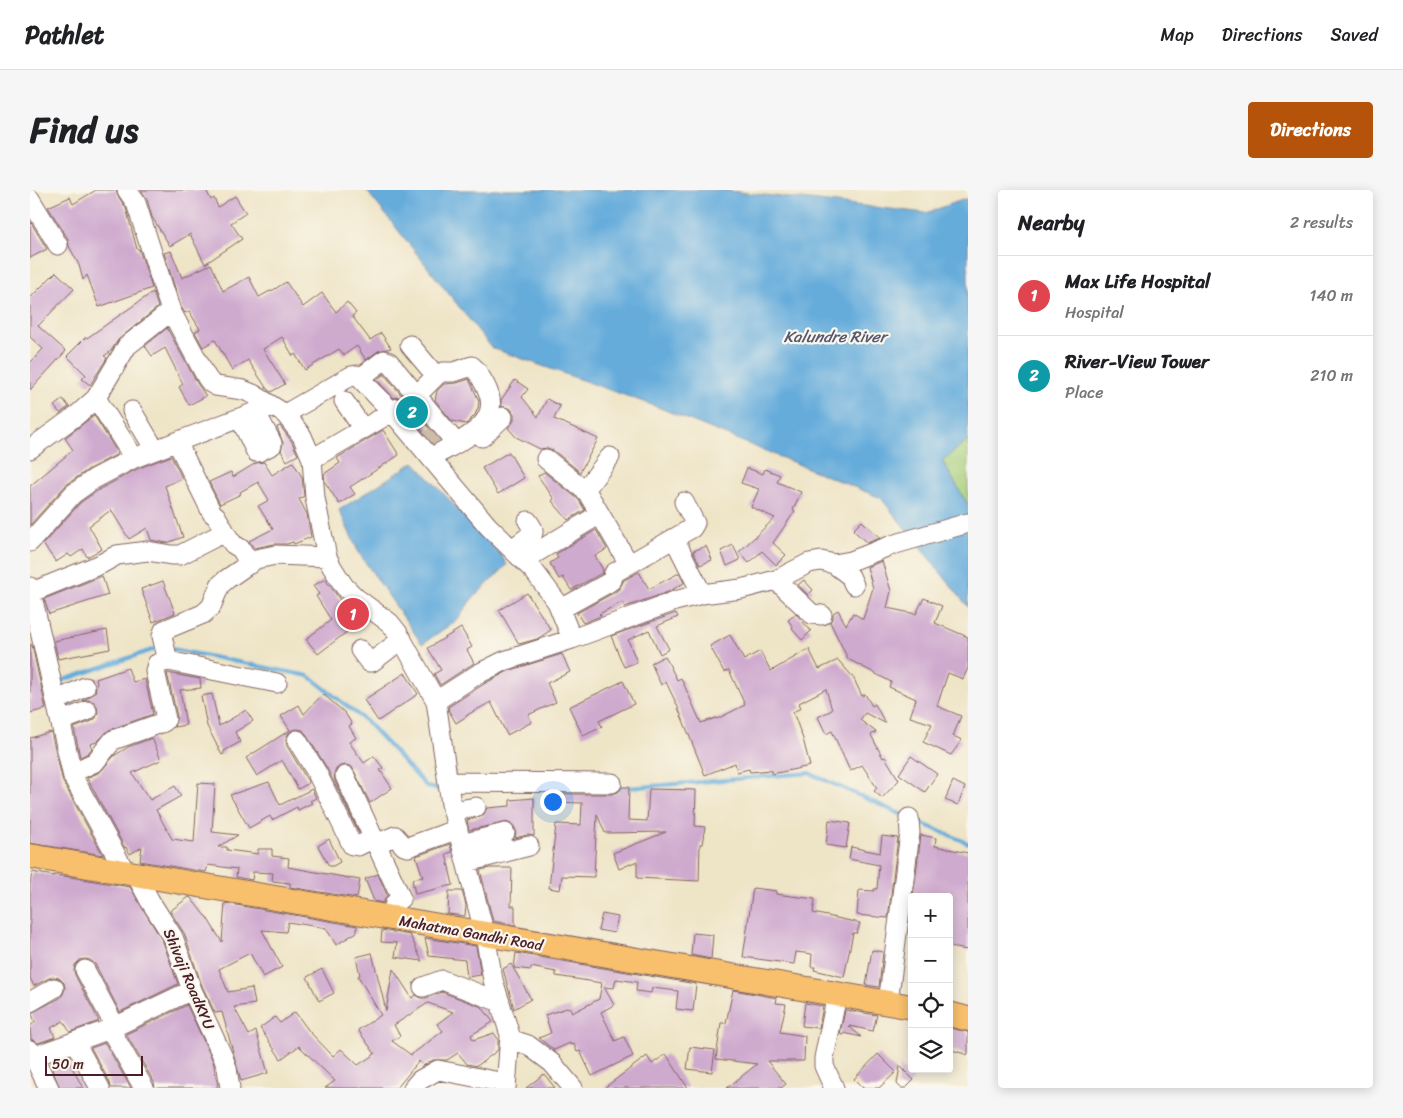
<!DOCTYPE html>
<meta charset="utf-8">
<style>
body{margin:0;font-family:Sriracha,sans-serif;background:#f6f6f6;color:#202124}
.controls{position:absolute;right:15px;bottom:15px;display:grid;overflow:hidden;border-radius:5px;box-shadow:0 2px 12px #0003}
.controls button{width:45px;height:45px;display:grid;place-items:center;padding:0;border:0;border-bottom:1px solid #e0e0e0;background:#fff;color:#202124;font:25px sans-serif}
.scale{position:absolute;left:15px;bottom:12px;width:98px;box-sizing:border-box;padding-left:5px;border:2px solid #4a1f2b;border-top:0;font-size:14px;line-height:18px;white-space:nowrap;color:#4a1f2b;-webkit-text-stroke:4px #fbf7ec;paint-order:stroke}
.you{position:absolute;left:522px;top:611px;width:18px;height:18px;margin:-12px;border:4px solid #fff;border-radius:50%;background:#1a73e8;box-shadow:0 0 0 8px #1a73e833}
.badge{display:grid;place-items:center;width:32px;height:32px;border-radius:50%;background:#b45309;color:#fff;font-size:16px;font-weight:700}
.pin{position:absolute;translate:-50% -50%;border:2px solid #fff;box-shadow:0 1px 5px #0006}
.list{margin:0;padding:0;list-style:none}
h2{display:flex;justify-content:space-between;align-items:center;height:65px;margin:0;padding:0 20px;font-size:21px}
h2 small{font-size:16px;font-weight:400;color:#757577}
.list li{display:grid;grid-template-columns:32px 1fr auto;gap:15px;align-items:center;box-sizing:border-box;height:80px;padding:0 20px;border-top:1px solid #e0e0e0}
.list b{display:block;font-size:19px;white-space:nowrap}
.list p{margin:0;font-size:16px;white-space:nowrap;color:#757577}
.list em{font-size:16px;font-style:normal;color:#757577}
.icon{flex:none;width:28px;height:28px;fill:none;stroke:currentColor;stroke-width:2;stroke-linecap:round;stroke-linejoin:round}
.map{position:relative;flex:none;width:938px;height:898px;overflow:hidden;border-radius:5px}
header{display:flex;align-items:center;gap:30px;box-sizing:border-box;height:70px;padding:0 25px;background:#fff;border-bottom:1px solid #e0e0e0}
header strong{font-size:24px}
nav{display:flex;gap:28px;margin-inline-start:auto;font-size:18px}
.intro{display:flex;align-items:center;justify-content:space-between;box-sizing:border-box;height:120px;padding:0 30px}
h1{margin:0;font-size:35px}
.button{padding:12px 22px;border-radius:5px;background:#b45309;color:#fff;font-size:18px;font-weight:700}
main{display:flex;gap:30px;padding:0 30px}
aside{flex:1;background:#fff;border-radius:5px;box-shadow:0 2px 12px #0003}
.map>svg:first-child{display:block}
.green{fill:#a4ce79;stroke:#777652}
.water{fill:#65acdb;stroke:#586683}
.lines{fill:none;stroke-linecap:round;stroke-linejoin:round}
.stream{stroke:#65acdb;stroke-width:4}
.building{fill:#cfaacf;fill-rule:evenodd}
.minor-tunnel{stroke:#cdbda7;stroke-width:19;stroke-dasharray:19 9;stroke-linecap:butt}
.minor-casing{stroke:#836461;stroke-width:21}
.major-casing{stroke:#836461;stroke-width:26}
.minor{stroke:#fff;stroke-width:19}
.major{stroke:#f8bf6c;stroke-width:24}
.labels{text-anchor:middle;dominant-baseline:central;stroke-width:4.5;stroke-linejoin:round;paint-order:stroke}
.street-label{font-size:15px;fill:#4a1f2b;stroke:#fbf7ec}
.water-label{font-size:16px;font-style:italic;fill:#555771;stroke:#fbf7ec}
</style>
<header>
<strong>Pathlet</strong>
<nav><a>Map</a><a>Directions</a><a>Saved</a></nav>
</header>
<div class="intro"><h1>Find us</h1><a class="button">Directions</a></div>
<main>
<div class="map">
<svg width="938" height="898" viewBox="0 0 938 898">
<rect width="100%" height="100%" fill="#fbf7ec"/>
<filter id="ink" filterUnits="userSpaceOnUse"><feTurbulence type="fractalNoise" baseFrequency=".02" numOctaves="2"/><feDisplacementMap in="SourceGraphic" scale="10" xChannelSelector="R" yChannelSelector="G"/><feConvolveMatrix kernelMatrix="1 2 1 2 8 2 1 2 1" color-interpolation-filters="sRGB"/></filter>
<filter id="wash" filterUnits="userSpaceOnUse"><feTurbulence type="fractalNoise" baseFrequency=".0096" numOctaves="4" result="noise"/><feDisplacementMap in="SourceGraphic" scale="20" xChannelSelector="R" yChannelSelector="G"/><feGaussianBlur stdDeviation="1.12" result="paint"/><feColorMatrix in="noise" values="0 0 0 0 0 0 0 0 0 0 0 0 0 0 0 0 0 1.4 0 .05"/><feComposite in="paint" operator="in"/></filter>
<g filter="url(#wash)">
<rect width="100%" height="100%" fill="#eee4c6"/>
<path class="green" d="M938 250V315L912 270Z"/>
<path class="water" d="M336 0H690L896 23 938 8V250L912 271 938 315V417L851 308 625 216 462 158Z
M384 272 471 365 477 375 441 410 427 430 392 454 329 363 309 320Z"/>
<g class="lines">
<path class="stream" d="M142 459 279 486 337 532 397 597 413 600
M28 492 128 458
M585 599 779 583 875 626
M886 631 938 653"/>
</g>
<g id="blocks">
<path class="building" d="M66 0H86L88 6 96 18 107 59H109L122 98 69 117 57 85 53 90 49 75 39 56 38 49 18 17 40 7 43 14Z
M111 0H176L181 10 184 8 188 17 205 6 216 23 201 33 212 49 175 74 160 44 140 56 122 27 117 9Z
M0 31 17 59 0 68Z
M141 61 152 88 181 74 193 101 219 87 229 107 240 101V102L256 92 273 117 292 103 306 122 317 112 326 123 322 126 340 150 351 143 361 158 348 161 336 170 327 156 314 165 309 159 275 180 265 164 263 166 252 147 233 159 255 194 241 202 237 199 218 170 202 180 185 150 173 157 165 142 170 139 159 121 155 123 151 117 134 63Z
M26 82 44 99 8 136 36 161 0 200V173L13 159 0 147V108Z
M123 102 128 117 88 150 80 162 74 166 77 168 60 195 52 189 56 185 37 166 56 147 57 148Z
M137 138 167 193 176 206 159 215 149 197 153 194 135 158 122 166 115 156Z
M354 184 374 208V209L368 207 364 208 347 190Z
M439 189 449 211 448 218 445 225 436 234 422 231 405 210 407 201 414 194 427 193Z
M485 190 498 199 492 207 508 227 517 209 530 216 524 229 545 238 568 249 550 282 523 260 517 258 510 259 486 247 478 238 484 231V224L481 219 471 216V210Z
M33 209 39 217 30 223 24 216Z
M379 216 382 218 409 250 403 254 378 223Z
M64 225 88 264 59 279 36 295 0 335V296L43 260 35 248Z
M250 236 262 252 268 265 257 271 251 261 253 253 247 237Z
M353 240 369 265 320 297 325 304 309 314 295 292 294 284 310 273 307 268Z
M479 262 494 288 468 304 452 278Z
M141 266 152 288 135 296 153 347 137 353 121 350 117 338 99 349 81 320 59 336 72 359 57 367 53 359 41 367 38 364 26 372 13 354 51 312 70 299 109 278Z
M234 272 242 285 263 272 272 287 274 306 269 309 277 324 281 347 264 354 263 352 257 354H244L224 358 219 351 243 339 228 316 239 310 228 292 210 302 211 304 190 314 179 292 201 282 203 287 226 273Z
M717 278 733 284 735 279 750 285 747 292 771 302 763 320 765 321 743 353 756 365 746 375 732 361 719 373 709 362 745 328 721 317 729 299 711 293Z
M514 282 548 309 555 320 538 330 522 311 524 309 508 286Z
M832 331 850 348 837 353 823 340Z
M566 340 577 359 565 366 573 380 572 383 541 400 533 387 529 389 520 373 528 368 526 364Z
M703 355 710 370 697 376 691 361Z
M676 356 682 370 670 375 663 361Z
M852 371 861 401 857 418 886 424 894 408 912 416 905 433 938 447V478L933 489 918 483 907 516 931 526 923 546 932 550 921 565 893 552 902 534 880 527 886 509 859 497 861 492 818 469 800 432 803 427V423L808 420 816 435 823 423 833 429 843 398 837 377Z
M609 382 619 399 649 383 654 393 638 402 595 417 592 412 569 424 571 426 553 433 547 423 585 402 589 399 594 390Z
M72 386 78 405 19 424 14 409Z
M295 389 316 418 319 416 335 428 288 464 276 449 301 430 286 406 289 404 283 396Z
M774 390 783 400 778 405 768 395Z
M133 391 145 423 123 432 111 399Z
M497 403 521 440 507 449 489 454 469 420Z
M646 423 648 427 627 436 639 459 630 464 619 440 598 450 607 472 594 477 581 446Z
M766 424 781 441 772 450 762 439 763 437 758 430Z
M431 438 442 457 437 460 444 473 410 495 404 484 411 480 398 458Z
M77 440 80 459 28 469 24 451Z
M700 445 714 470 730 461 741 481 779 459 789 479 808 470 823 487 832 506 835 504 842 516 845 514 855 533 835 523 830 530 846 542 841 545 853 568 855 567 869 590 852 608 844 601 847 598 832 575 820 581 802 541 796 544 788 527 802 520 796 499 769 513 771 518 763 522 773 549 780 576 742 584 741 580 720 582 719 579 707 582 705 573 675 585 647 515 636 492 631 495 621 473 635 466 647 490 651 488 671 533 686 528 687 529 715 515 699 480 694 482 680 456Z
M0 455H2L16 519 0 523Z
M532 464 540 482 517 493 526 512 498 525 502 532 477 545 461 512 437 525V526L426 533 419 521 418 517 454 494 478 481Z
M98 478 103 492 115 489 123 524 79 540 67 552 60 554 62 558 58 563 50 567 44 538 62 531 66 528 68 522 67 516 64 512 58 510 53 511 65 503 66 495 67 494 66 489Z
M137 483 170 489 171 498 150 500 156 535 144 537 147 526Z
M375 483 388 504 348 531 334 510Z
M593 491 604 514 569 531 572 537 553 546 539 517Z
M182 504 189 536 216 520 223 531 205 542 210 552 194 561V564L192 565 177 536 171 506Z
M293 504 315 523 322 534 319 536 326 548 319 552 334 573 344 566 353 578 350 580 362 598 340 613 322 577 316 575 310 576 306 579 304 584 305 591 329 643 297 578 273 540 267 539 262 540 257 544 256 550 257 556 279 593 268 599 252 570 227 586 216 568 260 540 251 526 269 515 274 524Z
M21 542 33 592 73 665 0 653V548Z
M122 548 131 570 102 583 120 610 145 596 151 606 126 620 142 649 164 652 168 593 185 594 182 642 208 645 188 657H197V660L228 664V659H242V666L259 668 258 677 330 690 327 708 260 697V693L242 691 243 683 223 682 222 690 206 687 207 679 178 675 176 682 110 671 112 657 100 664 96 657 95 658 57 588 70 582 84 566 98 557Z
M881 566 907 584 895 602 869 584Z
M923 591 935 597 928 615 915 610Z
M239 592 250 615 282 599 286 608 280 611 282 613 268 620 267 617 242 630 240 626 219 638 200 605Z
M592 597H599L598 630 617 631 619 599 666 600 665 636 675 637 672 654H670L669 691 607 688V671L589 679 583 663 636 642 575 643 567 624 564 687 532 686 530 700 519 698 526 634 551 635 552 613 524 612 525 604H582L588 602Z
M504 608V646L497 645 485 648 486 640 483 635 478 632 439 640 437 630 453 626 457 618 480 616V610Z
M799 630 820 633 816 658 796 655Z
M891 645 906 648 905 656 938 663V760L919 757V707H883Z
M852 646 868 648 858 728 827 725 829 700 844 701V699H847L849 675 819 669 821 657 850 663Z
M299 649 310 672 303 676H299L288 656Z
M420 654 422 662 416 664 423 695 385 704 382 689 393 687 386 666Z
M460 678H482L481 716H485V735L463 731 450 680Z
M2 682 24 686V685L34 686 100 697 133 752 148 794 90 822 65 774 60 770 55 769 50 770 45 775 44 780 45 785 69 831 40 842 33 831 21 838 25 847 8 853 1 849 0 837 5 831 1 823 30 808 33 804 35 798 34 793 29 788 23 787 19 788 4 796 0 788V695Z
M348 684 357 705 353 713 344 711 335 689Z
M723 698 746 701V704L785 709 783 723 830 733 827 743H823L814 787 784 780 785 777H781L782 764 766 762 764 774 713 767Z
M419 701H432L436 715 435 726 418 724Z
M159 707 161 708 175 726H176L192 752 195 713 327 736V742L306 755 296 738 258 732 256 742 232 740 252 777 233 787 220 763 189 779 198 802 222 798 225 814 204 817 219 845 226 841 238 883 211 891 192 822 185 823 172 796 154 743 140 721Z
M572 724 588 727 584 743 568 740Z
M352 740 380 745 392 771 365 767 367 753 351 752Z
M663 743 683 745 681 769 661 765Z
M395 748 446 756 451 785 437 787 435 770 399 766Z
M842 760 853 762 849 797 836 795Z
M342 763 356 821 363 779 382 808 386 805 391 808H396L412 802 452 817 463 832 441 845 443 850 464 843 468 849V860L447 876 437 874 428 863 417 870H403L393 876 389 871 367 898H295L305 891 269 856 251 869 230 838 245 827 250 833 265 822 279 841 303 866 311 859 328 875 345 864 328 840 351 825 328 786 330 785 326 767ZM398 813 423 822 407 834 413 841 381 865 362 851 370 846 364 835Z
M486 763 666 794 663 821 646 819 648 801 622 798 621 803 606 801 607 792 586 789 584 798 574 797 584 815 571 822 585 851 594 847 603 866 562 886 550 861 547 862 544 854 540 855V853L524 860 509 848 521 843 515 825 540 817 542 823 569 809 572 793 526 786V782L501 777V780L484 778Z
M481 774 501 809 484 819 473 779Z
M292 779 304 803 289 811 277 787Z
M703 800 747 808 746 813 756 814 750 842 775 846 774 871H737L756 894 751 898H697L727 874 686 869 691 833H696Z
M775 813 793 816 789 838 772 836Z
M157 815 183 871 188 896 185 898H125L124 892 96 844Z
M815 820 847 825 843 841 819 836 831 847 814 843V845L810 844Z
M919 838 938 842V865L919 859Z
M75 853 101 898H81L80 893 61 858Z
M660 857 685 860 682 882 657 879Z
M636 864 658 898H574L617 866 622 874Z
M848 864 866 882 849 898H833L824 889Z
M38 870 53 898H30L22 879Z
M870 876 884 890 876 898H871L867 894Z
M514 884 525 898H496Z"/>
</g>
</g>
<g filter="url(#ink)">
<use href="#blocks" fill-opacity="0" stroke="#836461" stroke-width="1"/>
<g class="lines">
<path class="minor-tunnel" d="M396 252 408 244"/>
<defs>
<path id="minor" d="M97 0 106 13 141 121 177 188 181 193 186 196 213 200 223 204 255 224 272 246 282 269 285 308 290 333 297 367 302 377 314 396 326 408 360 433 368 443 406 511 421 614 455 745 463 790 480 845 476 898
M0 9 28 55
M380 155 406 186
M330 188 354 170 359 172 426 253
M385 207 408 184 413 182H424L442 176C448 181 451 188 455 195 477 235 428 251 401 268
M66 208 104 268
M314 211 333 239
M102 221 125 260
M255 224 321 186 327 185 362 222 368 218
M210 228 226 262H228L242 255V253L226 222
M452 247 473 227
M147 252 182 323 186 326 198 347 203 354 211 359 220 374
M0 259 47 225 66 208 97 156 141 121
M282 269 362 222 458 336 504 381 527 412 542 449
M516 269 557 302 599 374
M555 300 580 267
M644 348 672 404
M0 352 43 304 64 289 104 268 241 216
M482 359 503 343V339L498 331
M494 370 570 324
M804 374 820 386 824 395
M746 390 782 424 792 425
M0 397 43 587 96 683
M2 402 71 374 87 365 117 361 141 365H150L195 342
M531 419 578 393 582 390 584 383 662 338 665 333 654 312
M330 460 339 472H342L372 449
M138 471 132 446 134 440 173 424 181 417 190 395 197 389 226 369 246 365 297 367
M26 511 55 497
M406 511 448 484 474 471 542 449 645 411 672 404 711 399 746 390 779 373 791 371 804 374 821 371 862 355 938 333
M30 528H39L57 521
M267 550 287 583 322 655 328 656 344 648
M42 583 65 572 83 550 134 532 136 529 125 481 127 474 138 471 247 493
M315 586 371 708 365 713 360 729
M418 592 582 593
M423 621 446 617
M346 654 365 646 374 656 378 657 428 639
M432 654 475 643
M437 672 499 656
M106 685 120 711 143 747 162 800 193 867 197 878 200 898
M55 780 85 836
M393 797 412 790 470 812
M0 812 24 798
M858 813 880 643 879 628
M80 839 114 898
M480 849 498 855 522 873 543 898
M45 852 70 898
M0 860 19 898
M5 866 80 839 162 800
M383 898 390 890 408 880 475 893
M804 898 794 876V868L807 805"/>
<path id="major" d="M0 666 882 817
M919 824 938 829"/>
</defs>
<use href="#minor" class="minor-casing"/>
<use href="#major" class="major-casing"/>
<use href="#minor" class="minor"/>
<use href="#major" class="major"/>
</g>
</g>
<g class="labels">
<g class="street-label">
<text transform="translate(441 743) rotate(10)">Mahatma Gandhi Road</text>
<text transform="translate(159 789) rotate(67)">Shivaji RoadKYU</text>
</g>
<g class="water-label">
<text x="805" y="146">Kalundre River</text>
</g>
</g>
</svg>
<div class="controls">
<button>+</button>
<button>−</button>
<button><svg class="icon" aria-label="locate" viewBox="0 0 24 24"><circle cx="12" cy="12" r="6"/><path d="M12 2v4M12 18v4M2 12h4M18 12h4"/></svg></button>
<button><svg class="icon" aria-label="layers" viewBox="0 0 24 24"><path d="M12 4l9 5-9 5-9-5zM3 14l9 5 9-5"/></svg></button>
</div>
<div class="scale">50 m</div>
<div class="you"></div>
<div class="pin badge" style="left:323px;top:424px;background:#e0444e">1</div>
<div class="pin badge" style="left:382px;top:222px;background:#0f9aa8">2</div>
</div>
<aside>
<h2>Nearby<small>2 results</small></h2>
<ul class="list">
<li><span class="badge" style="background:#e0444e">1</span><div><b>Max Life Hospital</b><p>Hospital</p></div><em>140 m</em></li>
<li><span class="badge" style="background:#0f9aa8">2</span><div><b>River-View Tower</b><p>Place</p></div><em>210 m</em></li>
</ul>
</aside>
</main>
